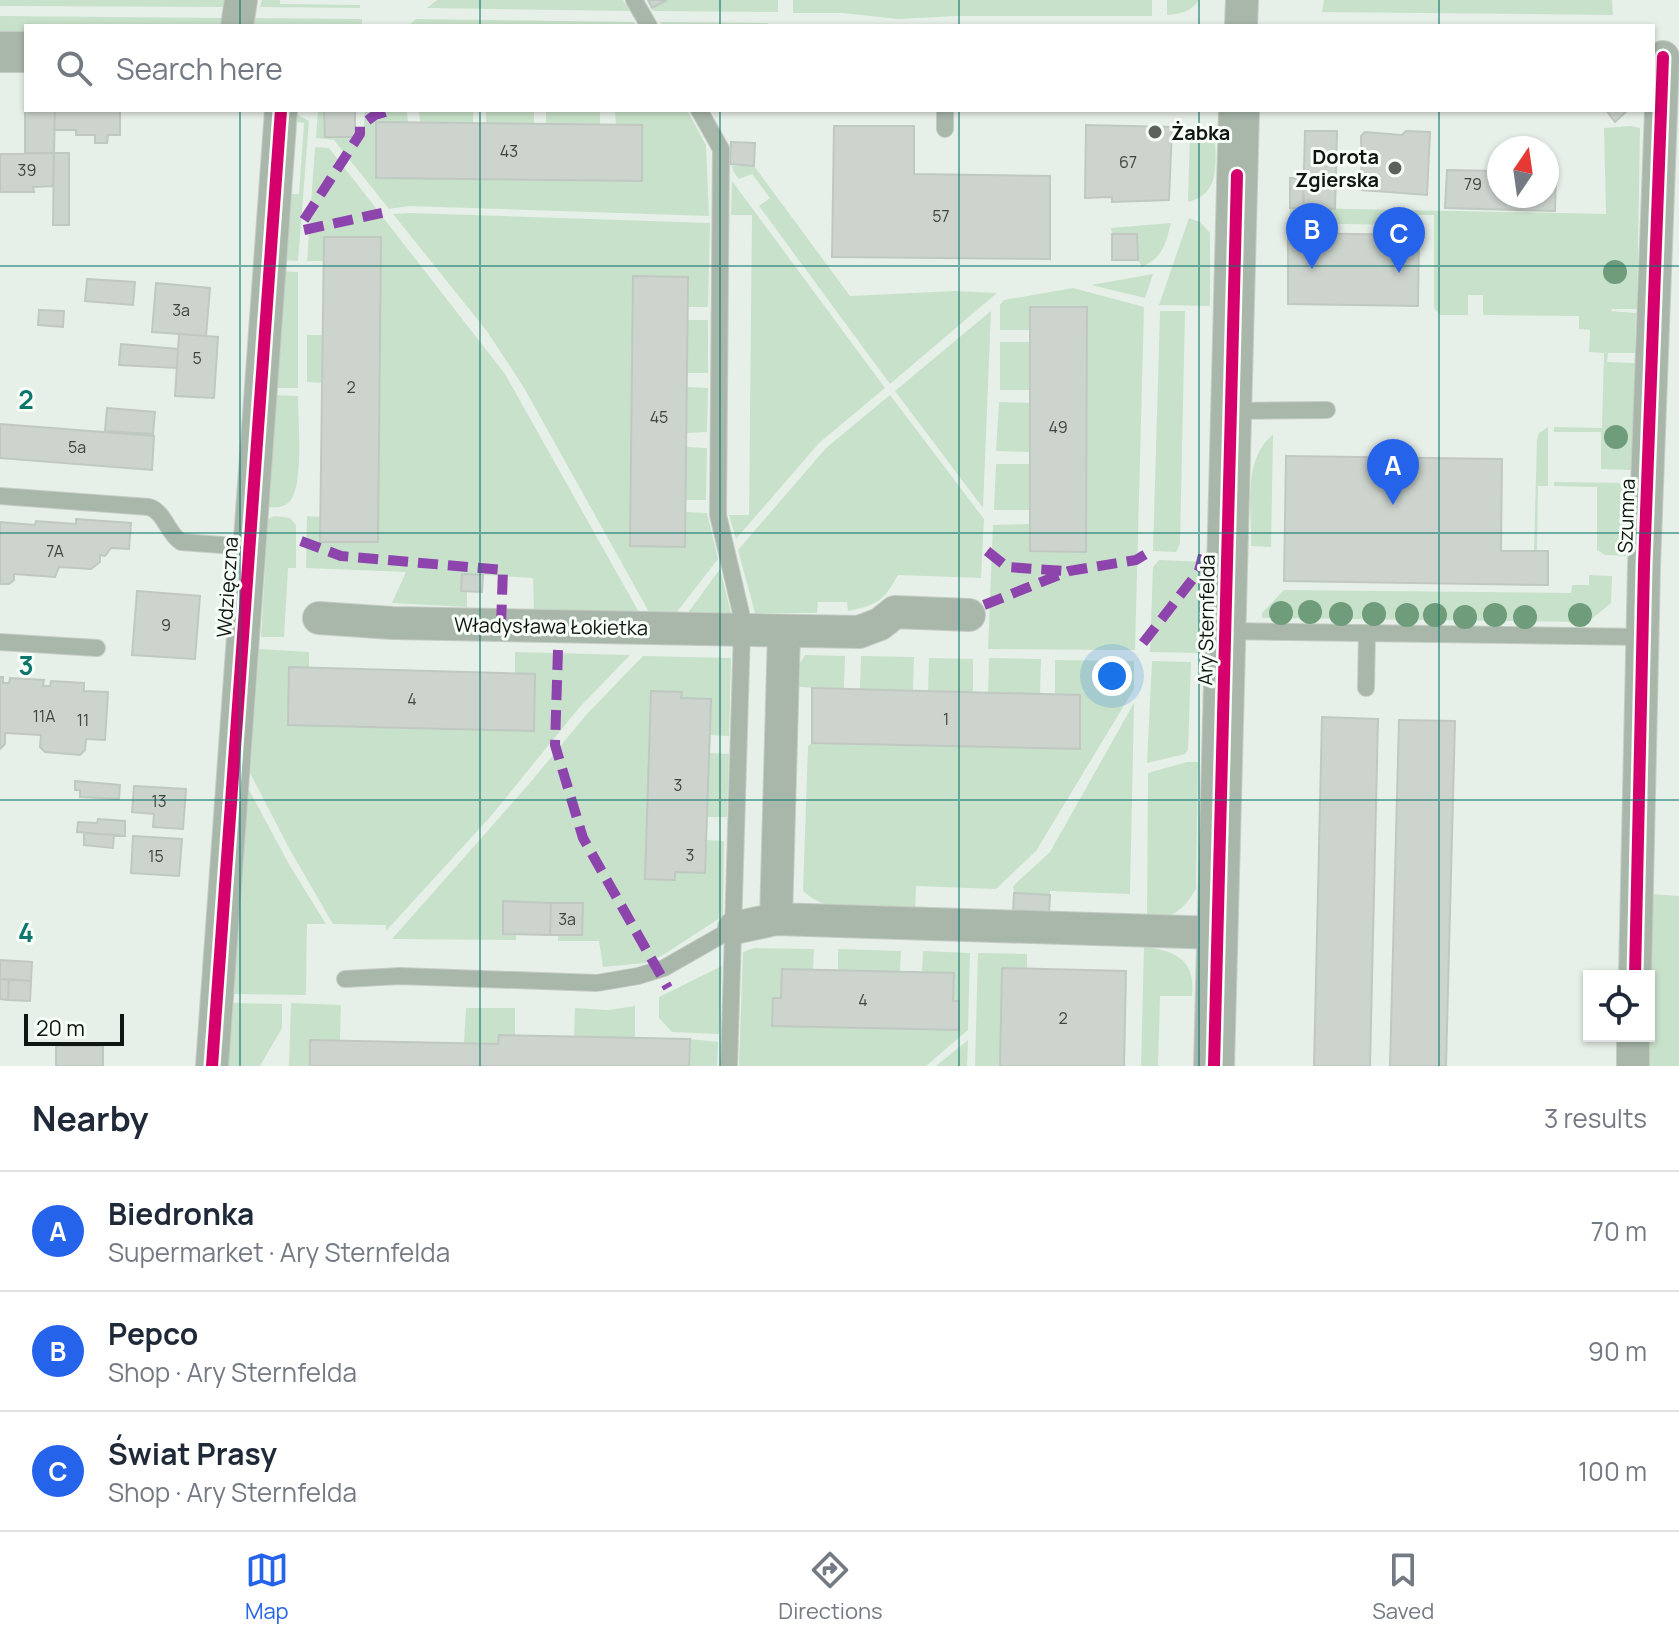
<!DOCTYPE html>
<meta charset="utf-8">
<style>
body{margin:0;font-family:Manrope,sans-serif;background:#f2f2f3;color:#1f2937}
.controls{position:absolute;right:24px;bottom:24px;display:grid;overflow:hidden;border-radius:0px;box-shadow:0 2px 6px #0004}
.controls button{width:72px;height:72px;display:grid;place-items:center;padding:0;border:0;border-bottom:2px solid #e0e1e3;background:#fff;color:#1f2937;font:40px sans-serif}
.compass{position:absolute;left:1487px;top:136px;width:72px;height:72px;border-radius:50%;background:#fff;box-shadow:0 2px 6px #0004;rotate:13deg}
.scale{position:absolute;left:24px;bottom:20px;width:100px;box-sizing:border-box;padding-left:8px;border:4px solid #0f1510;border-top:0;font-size:22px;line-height:28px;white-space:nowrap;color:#0f1510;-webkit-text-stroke:6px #f7fef8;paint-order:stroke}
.you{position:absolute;left:1112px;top:676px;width:28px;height:28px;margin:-20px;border:6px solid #fff;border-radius:50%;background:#1a73e8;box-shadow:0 0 0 12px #1a73e833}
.badge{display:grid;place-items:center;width:52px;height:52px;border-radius:50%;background:#2563eb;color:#fff;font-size:26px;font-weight:700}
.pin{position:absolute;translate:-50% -66px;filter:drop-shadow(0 2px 4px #0008)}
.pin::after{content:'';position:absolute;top:42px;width:28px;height:24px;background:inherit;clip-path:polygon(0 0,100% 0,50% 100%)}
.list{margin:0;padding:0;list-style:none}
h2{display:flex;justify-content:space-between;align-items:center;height:104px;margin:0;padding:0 32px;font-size:34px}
h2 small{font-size:26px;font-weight:400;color:#747a83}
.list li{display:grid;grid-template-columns:52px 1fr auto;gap:24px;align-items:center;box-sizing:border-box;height:120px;padding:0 32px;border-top:2px solid #e0e1e3}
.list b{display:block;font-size:30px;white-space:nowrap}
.list p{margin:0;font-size:26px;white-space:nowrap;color:#747a83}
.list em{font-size:26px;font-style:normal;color:#747a83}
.icon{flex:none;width:44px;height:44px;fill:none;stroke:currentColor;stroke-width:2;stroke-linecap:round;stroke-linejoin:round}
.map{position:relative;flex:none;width:1679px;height:1066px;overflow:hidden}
.search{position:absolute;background:#fff;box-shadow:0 2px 6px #0004;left:24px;right:24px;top:24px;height:88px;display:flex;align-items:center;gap:20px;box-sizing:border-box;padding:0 28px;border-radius:0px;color:#747a83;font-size:30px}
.sheet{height:464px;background:#fff}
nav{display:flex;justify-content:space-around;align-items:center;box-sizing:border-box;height:112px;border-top:2px solid #e0e1e3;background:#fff;font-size:22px;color:#747a83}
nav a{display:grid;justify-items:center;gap:4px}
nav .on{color:#2563eb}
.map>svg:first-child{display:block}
.green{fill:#c8e1ca}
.building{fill:#cdd4ce;stroke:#c0c8c2;stroke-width:2}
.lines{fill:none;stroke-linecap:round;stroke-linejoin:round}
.service-casing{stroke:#c5ccc6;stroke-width:18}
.minor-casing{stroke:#c5ccc6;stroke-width:34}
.tertiary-casing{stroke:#c5ccc6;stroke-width:42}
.service{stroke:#a9b6aa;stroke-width:16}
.minor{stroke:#a9b6aa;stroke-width:32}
.tertiary{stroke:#a9b6aa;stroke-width:40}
.quiet{stroke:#8e44ad;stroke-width:10;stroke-dasharray:20 10;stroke-linecap:butt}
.cycleway-casing{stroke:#f7fef8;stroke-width:17}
.cycleway{stroke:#d6006c;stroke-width:12}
.tree{fill:#6f9c7a}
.grid{fill:none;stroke:#0f766e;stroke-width:2;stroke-opacity:0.55}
.poi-dot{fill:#5b625c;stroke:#f7fef8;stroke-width:3}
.labels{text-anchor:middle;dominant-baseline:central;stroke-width:6;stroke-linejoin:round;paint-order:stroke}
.number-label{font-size:16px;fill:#3e4540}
.poi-label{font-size:20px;font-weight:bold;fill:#0f1510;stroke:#f7fef8;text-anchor:start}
.street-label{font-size:20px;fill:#0f1510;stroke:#f7fef8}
.grid-label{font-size:26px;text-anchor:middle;font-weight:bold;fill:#0f766e;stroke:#f7fef8;stroke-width:6;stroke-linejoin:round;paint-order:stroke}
</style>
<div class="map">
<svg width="1679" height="1066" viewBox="0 0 1679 1066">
<rect width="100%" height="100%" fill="#e7f0e8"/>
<path class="green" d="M0 0H228L227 7 0 6Z
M262 0H280V4L360 5V8L260 7Z
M437 0H623L630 11 427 8Z
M667 0H778V12L653 11 652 8Z
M793 0H1152V16H958L898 19 842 13H793Z
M1167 0H1199C1191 12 1180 14 1167 15Z
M1324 0H1612L1613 15 1322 12Z
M0 16 229 18 226 26H26V34H0Z
M248 18 362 19V26H248Z
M416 19 634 22 637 26H408Z
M660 22 768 23V26H662Z
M318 110H324L325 137H355V127H364L365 110H407L408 123 642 180V126L616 125 615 110H687L706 145 709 216 409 206 389 209 334 140 316 138Z
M419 110H473V123H420Z
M486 110H534V124H486Z
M546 110H600V125L546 124Z
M291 111 309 121 298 261 280 260 284 194H299L304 123 290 121Z
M1631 126 1640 128 1637 309H1612L1611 311 1636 313 1635 353H1608L1607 362 1635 363 1633 470 1601 469V432H1554V427L1602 428 1604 353 1589 352 1590 330 1579 329V316L1483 315V295H1468V315H1440L1434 308V215H1400L1399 225 1289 223 1290 208H1304L1606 214 1604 128Z
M1190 130 1215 133C1215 161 1222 194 1188 202Z
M315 147 329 148 505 374 640 614 534 612 533 578 483 575 467 591V607L392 603 406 572 306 568 307 516 320 517V542H378L381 238 324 237 323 261H307Z
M732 166H754L850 296 955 291 997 293 890 384 759 206 770 198 752 174 739 179 733 171Z
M732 181 885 388 819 443 736 539 729 515H749L752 215H731Z
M410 213 710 223 708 307H688L633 277 630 546 685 512 707 513 718 559 676 613 649 612 523 386 486 330 393 214Z
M1189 218 1200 222 1210 233V306L1159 305Z
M1171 223C1165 245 1164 256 1142 267L1138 260 1137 234H1112L1111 228Z
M279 271 298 272V388H270Z
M1153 274 1145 298 1091 285Z
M1073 288 1144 307 1135 650 988 649 993 525 1030 524V551H1086L1087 307H1030V330H1000V305L1004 300Z
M991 311 983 508 895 391Z
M1160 311H1185L1180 544 1176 552 1153 551Z
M688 320H708V373H687Z
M307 335H322V383L307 382Z
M1000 342H1030V390H1000Z
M687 387 708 388 707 432 686 433Z
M269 395 298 396C298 419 304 485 290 501 282 510 272 507 261 506Z
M890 395 984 519 981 578 898 575C884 601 877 605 848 611L847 602H818L817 613H755L738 550 826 448Z
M999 402 1030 403V452L996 451Z
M1548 427V486H1538L1537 551H1534L1537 439 1539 433Z
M1273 435 1271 547 1251 546C1252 512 1242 458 1273 435Z
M686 447 707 448 706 500H686Z
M996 464H1030V510H994Z
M1554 482 1626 483 1632 489 1630 556 1605 555 1597 550V487L1554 486Z
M274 516 290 518 296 525V568H288L284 637H261L268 519Z
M1159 560 1205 562 1202 653 1150 652 1153 567Z
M720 569 731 613 687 614Z
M1589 575 1612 576 1611 603 1588 622 1262 618V613L1284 590 1571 593 1572 585H1589Z
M259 649 309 652V668L288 725 533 731 535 675 515 674V652L630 655 578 709 491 816 386 931V925L333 924 290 850 250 773Z
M805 655 845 656 844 689 799 687 800 663Z
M643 656 731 658 729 736 710 735 681 698V692L651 691 675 872 705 873 706 840 724 841 723 916 663 955 645 963 603 967 599 941H558V935H582L583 903 503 901V934L516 935V940L392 939 529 784 586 715Z
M861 656 914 657 913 690 860 689Z
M929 658 973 659V692L928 691Z
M989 658 1041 659 1040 694 988 693Z
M1055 660 1134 661V689L1036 851 996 889 916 886 915 912C879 910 831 917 803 891L808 746 812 743 1080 749V695L1055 694Z
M1152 661 1191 662 1188 750 1185 754 1147 763Z
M1134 703 1130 894 1050 891V895L1014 893 1013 886 1050 852Z
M709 753 729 754 727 817H707Z
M1187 762H1198L1196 889C1182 912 1173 917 1147 921L1148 773Z
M248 788 290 866 326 924H307L306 995 234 994Z
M1650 894 1679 896V1066H1650Z
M1144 947C1175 950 1196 960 1192 996H1160L1158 1066H1141Z
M754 948 814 949 813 970 782 969 781 998 773 1026 958 1030 959 1002 953 1001 922 973 923 951 970 953 968 1030 926 1066H739L743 952Z
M838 949 901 951 900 972 838 971Z
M978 953 1027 954V969H1002L1000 1066H975Z
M722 966 719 1034 672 1032 659 1018V997Z
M233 1003 282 1004V1028L260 1066H228Z
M291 1003 341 1005 340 1040H311L310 1066H289Z
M635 1006V1038L574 1037 575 1008 608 1010Z
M466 1008H515V1035H499L498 1044 464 1043Z
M690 1039 718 1042 717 1066H689Z
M968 1040 967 1066H936Z"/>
<path class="building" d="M648 0H667L652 8Z
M25 85 26 110H55L54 153H25Z
M55 110H120V135H108L107 143H95V135H76V130H54Z
M324 110H355V137H325Z
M1606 110H1628L1615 122Z
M376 122 642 125V181L376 178Z
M1086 125 1172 127 1169 200 1112 202V197L1085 198Z
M834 126H914V174L1050 176V259L832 257Z
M1305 131H1337L1335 209 1303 207Z
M1406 131 1430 132 1427 195 1362 190 1361 136 1365 132 1402 135Z
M731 142 755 143 754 166 730 164Z
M54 153 53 186 33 187 34 192H0V154Z
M54 153H69V225H53Z
M1447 170 1499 171V196H1547V172H1556L1555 211 1445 208Z
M1290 178H1303L1304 209 1290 208Z
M1288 233 1419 235 1418 306 1288 304Z
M1112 234H1137L1138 260H1112Z
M324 237H381L378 542H320Z
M633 276 688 277 685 547 630 546Z
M87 279 135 282 133 305 85 301Z
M156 283 210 288 206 336 152 332Z
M1030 307H1087L1086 552 1030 551Z
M39 310 64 311 63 327 38 325Z
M179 334 218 337 214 398 175 396Z
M121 344 178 349 177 368 119 365Z
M107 408 155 412 153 434 105 431Z
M0 424 154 436 152 470 0 458Z
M1286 456 1502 459 1501 551H1548V585L1284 581Z
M76 519 131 523 129 549 111 548 105 556 100 555V562L91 569 59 567 55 577 14 574V580L9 584H0V522L35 525 36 521 76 524Z
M462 574 483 575 482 592 461 591Z
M137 591 200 596 195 659 132 655Z
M289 667 535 674 534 731 288 725Z
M0 677H3V683H9L10 678 44 680 43 686H50L51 681 84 683V691L108 692 105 740 86 739 85 750 80 755 45 752 40 747 41 735 5 733V744L0 749Z
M812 688 1080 695V749L812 743Z
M651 691 682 692 681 698 711 699 705 873 675 872V880L645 879Z
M1322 717 1378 719 1370 1066H1314Z
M1399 720 1455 721 1446 1066H1390Z
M75 781 120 785 119 799 80 797V790H75Z
M134 786 186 789 183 829 153 827 154 814 132 812Z
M98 819 125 821V836L77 832 78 822 97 823Z
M84 833 114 835 113 848 84 845Z
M133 836 182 839 179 876 131 873Z
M1014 893 1050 895 1049 914 1013 913Z
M503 901 551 903 550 935 503 934Z
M551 903H583L582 935H550Z
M0 960 32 962 31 981 0 979Z
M1002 968 1126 971 1124 1066H1000Z
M782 969 954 973 953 1001H959V1030L772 1026 773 998H781Z
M0 979H9L8 1000 0 999Z
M9 979 31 981 30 1001 8 1000Z
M499 1035 690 1039 689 1066H310V1040L498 1044Z
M56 1046H103V1066H56Z"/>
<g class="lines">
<defs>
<path id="service" d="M634 0 649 26
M699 110 721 149 718 515 741 613 742 629 729 1066
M945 129V110
M1232 411 1327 410
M0 496 149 507C165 512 167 533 181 542L249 547
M1225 631 1642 637
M0 642 97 648
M1366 688 1367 633
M345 979 400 976 597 983 638 976 664 968 734 928"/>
<path id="minor" d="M237 26 241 0
M1241 26 1242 0
M319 618 392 623 859 632 880 624 895 612 969 615
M776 919 1219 933
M734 928 776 919 784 631
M1635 976 1644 566 1663 57
M212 1066 281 110
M1633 1066V1036"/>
<path id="tertiary" d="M0 52H26
M1214 1066 1239 110"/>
</defs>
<use href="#service" class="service-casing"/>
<use href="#minor" class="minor-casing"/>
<use href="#tertiary" class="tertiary-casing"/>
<use href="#service" class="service"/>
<use href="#minor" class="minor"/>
<use href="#tertiary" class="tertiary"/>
<path class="quiet" d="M304 220 360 134V126L375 115 392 110
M304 230 386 212
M301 541 341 556 503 570 501 625
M987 551 1007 567 1065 571
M984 605 1069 571 1136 560 1146 554
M1143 643 1199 571 1203 555
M558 650 555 745 583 838 668 988"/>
<defs>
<path id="cycleway" d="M1635 976 1644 566 1663 57
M212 1066 281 110
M1214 1066 1237 175"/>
</defs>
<use href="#cycleway" class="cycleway-casing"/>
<use href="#cycleway" class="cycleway"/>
</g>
<g class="tree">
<circle cx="1615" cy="272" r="12"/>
<circle cx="1616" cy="437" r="12"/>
<circle cx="1310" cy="612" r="12"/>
<circle cx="1281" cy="613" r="12"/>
<circle cx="1341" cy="614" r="12"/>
<circle cx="1374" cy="614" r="12"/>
<circle cx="1407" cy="615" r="12"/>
<circle cx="1435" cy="615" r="12"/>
<circle cx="1495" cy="615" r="12"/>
<circle cx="1580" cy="615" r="12"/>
<circle cx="1465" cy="617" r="12"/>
<circle cx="1525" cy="617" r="12"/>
</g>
<path class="grid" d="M240 0V26M480 0V26M720 0V26M959 0V26M1199 0V26M1439 0V26M240 110V1066M480 110V1066M720 110V1066M959 110V1066M1199 110V1066M1439 110V1066M0 266H1679M0 533H1679M0 800H1679"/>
<g class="poi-dot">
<circle cx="1155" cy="132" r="8"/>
<circle cx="1395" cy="168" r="8"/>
</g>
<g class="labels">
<g class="number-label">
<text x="509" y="151">43</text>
<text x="1128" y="162">67</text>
<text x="27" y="170">39</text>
<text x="1473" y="184">79</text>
<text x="941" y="216">57</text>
<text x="181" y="310">3a</text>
<text x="197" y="358">5</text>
<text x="351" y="387">2</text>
<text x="659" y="417">45</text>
<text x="1058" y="427">49</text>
<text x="77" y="447">5a</text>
<text x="55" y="551">7A</text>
<text x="166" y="625">9</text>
<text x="412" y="699">4</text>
<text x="44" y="716">11A</text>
<text x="946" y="719">1</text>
<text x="83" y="720">11</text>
<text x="678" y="785">3</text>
<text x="159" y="801">13</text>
<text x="690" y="855">3</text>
<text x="156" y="856">15</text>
<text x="567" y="919">3a</text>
<text x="863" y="1000">4</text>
<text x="1063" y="1018">2</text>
</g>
<g class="poi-label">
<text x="1171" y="132">Żabka</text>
<text x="1379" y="156" text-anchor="end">Dorota<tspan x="1379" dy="23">Zgierska</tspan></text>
</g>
<g class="street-label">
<text transform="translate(1626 516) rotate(-88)">Szumna</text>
<text transform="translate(227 587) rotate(-86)">Wdzięczna</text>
<text transform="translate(1206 620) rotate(-89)">Ary Sternfelda</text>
<text transform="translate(551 626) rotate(1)">Władysława Łokietka</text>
</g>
</g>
<g class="grid-label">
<text x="26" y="409">2</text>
<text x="26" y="675">3</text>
<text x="26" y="942">4</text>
</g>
</svg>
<div class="controls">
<button><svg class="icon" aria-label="locate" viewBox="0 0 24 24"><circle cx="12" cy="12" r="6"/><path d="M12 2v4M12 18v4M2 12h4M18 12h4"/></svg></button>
</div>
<svg class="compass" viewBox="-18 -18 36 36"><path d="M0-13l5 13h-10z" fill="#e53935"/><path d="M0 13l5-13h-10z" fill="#747a83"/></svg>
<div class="scale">20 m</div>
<div class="you"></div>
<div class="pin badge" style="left:1393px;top:505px">A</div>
<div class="pin badge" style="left:1312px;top:269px">B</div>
<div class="pin badge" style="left:1399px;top:273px">C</div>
<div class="search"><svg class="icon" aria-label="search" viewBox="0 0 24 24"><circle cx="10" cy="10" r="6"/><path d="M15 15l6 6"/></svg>Search here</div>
</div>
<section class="sheet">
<h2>Nearby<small>3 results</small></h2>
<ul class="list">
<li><span class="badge">A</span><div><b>Biedronka</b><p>Supermarket · Ary Sternfelda</p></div><em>70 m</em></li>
<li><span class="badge">B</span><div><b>Pepco</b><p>Shop · Ary Sternfelda</p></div><em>90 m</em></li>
<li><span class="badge">C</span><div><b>Świat Prasy</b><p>Shop · Ary Sternfelda</p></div><em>100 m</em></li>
</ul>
</section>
<nav>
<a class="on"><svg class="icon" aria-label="map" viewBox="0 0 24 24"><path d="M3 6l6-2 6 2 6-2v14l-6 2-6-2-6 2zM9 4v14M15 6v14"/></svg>Map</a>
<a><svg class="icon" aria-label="directions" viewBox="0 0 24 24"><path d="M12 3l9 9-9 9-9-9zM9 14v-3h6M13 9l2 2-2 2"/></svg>Directions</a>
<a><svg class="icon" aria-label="saved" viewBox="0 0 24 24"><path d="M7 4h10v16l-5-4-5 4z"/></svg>Saved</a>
</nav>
